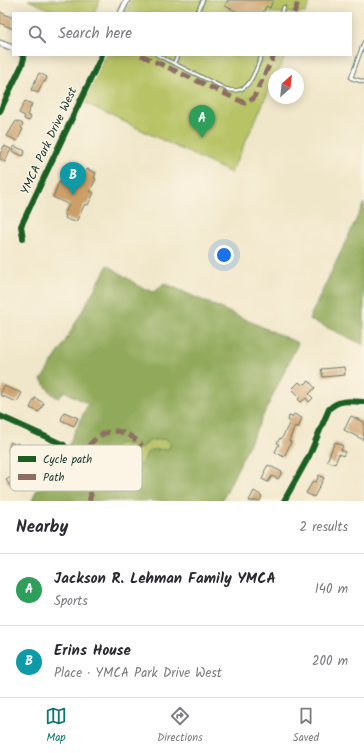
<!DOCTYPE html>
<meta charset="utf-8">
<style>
body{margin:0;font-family:Kalam,sans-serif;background:#f2f2f3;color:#2b2b33}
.compass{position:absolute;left:268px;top:68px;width:36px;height:36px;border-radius:50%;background:#fff;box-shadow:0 2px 10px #0003;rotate:27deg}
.you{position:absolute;left:224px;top:255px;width:14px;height:14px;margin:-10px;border:3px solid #fff;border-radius:50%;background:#1a73e8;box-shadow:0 0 0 6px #1a73e833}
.badge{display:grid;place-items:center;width:26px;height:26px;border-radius:50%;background:#0f766e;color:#fff;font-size:13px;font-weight:700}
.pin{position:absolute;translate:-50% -33px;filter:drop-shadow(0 1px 2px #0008)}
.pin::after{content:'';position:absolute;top:21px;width:14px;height:12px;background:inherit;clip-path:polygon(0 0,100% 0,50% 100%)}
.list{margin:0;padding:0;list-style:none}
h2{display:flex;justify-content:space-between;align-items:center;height:52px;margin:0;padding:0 16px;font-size:17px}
h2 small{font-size:13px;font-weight:400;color:#7c7c81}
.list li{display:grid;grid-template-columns:26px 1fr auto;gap:12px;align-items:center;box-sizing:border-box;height:72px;padding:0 16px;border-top:1px solid #e1e1e2}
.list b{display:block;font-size:15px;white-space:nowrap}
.list p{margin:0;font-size:13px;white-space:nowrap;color:#7c7c81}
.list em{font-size:13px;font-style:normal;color:#7c7c81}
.icon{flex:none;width:22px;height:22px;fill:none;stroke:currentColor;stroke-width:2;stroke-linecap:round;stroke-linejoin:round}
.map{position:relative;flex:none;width:364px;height:501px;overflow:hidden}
.search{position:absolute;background:#fff;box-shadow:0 2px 10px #0003;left:12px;right:12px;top:12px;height:44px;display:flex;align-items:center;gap:10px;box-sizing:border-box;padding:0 14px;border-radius:0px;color:#7c7c81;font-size:15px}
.sheet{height:196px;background:#fff}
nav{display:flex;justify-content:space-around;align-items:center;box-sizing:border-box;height:56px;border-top:1px solid #e1e1e2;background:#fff;font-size:11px;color:#7c7c81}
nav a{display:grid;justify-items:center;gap:2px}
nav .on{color:#0f766e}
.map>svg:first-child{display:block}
.green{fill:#b7c365;stroke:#6b804c}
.forest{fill:#91a95a;stroke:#587347;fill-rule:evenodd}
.building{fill:#cc9f69}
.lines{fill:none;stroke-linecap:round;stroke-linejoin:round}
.lane-casing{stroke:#687868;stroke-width:4.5}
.street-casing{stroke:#687868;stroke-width:7}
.lane{stroke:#fff;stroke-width:2.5}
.street{stroke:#fff;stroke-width:5}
.quiet{stroke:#8d6e63;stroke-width:5;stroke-dasharray:10 5;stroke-linecap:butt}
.cycleway-casing{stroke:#fcf5e5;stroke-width:8}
.cycleway{stroke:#1b5e20;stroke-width:6}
.labels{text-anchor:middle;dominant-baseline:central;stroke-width:3;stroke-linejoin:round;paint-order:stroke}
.street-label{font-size:12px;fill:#1f3d34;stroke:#fcf5e5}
.key{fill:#fcf5e5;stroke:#babeb0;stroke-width:1}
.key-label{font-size:11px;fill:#1f3d34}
</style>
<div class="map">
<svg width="364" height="501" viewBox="0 0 364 501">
<rect width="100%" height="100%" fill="#fcf5e5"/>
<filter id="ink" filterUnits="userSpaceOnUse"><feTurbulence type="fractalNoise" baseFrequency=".025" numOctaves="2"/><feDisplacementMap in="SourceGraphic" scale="8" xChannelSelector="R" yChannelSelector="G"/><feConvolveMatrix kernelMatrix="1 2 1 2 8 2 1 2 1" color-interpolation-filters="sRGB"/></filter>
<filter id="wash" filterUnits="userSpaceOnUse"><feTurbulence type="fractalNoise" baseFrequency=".012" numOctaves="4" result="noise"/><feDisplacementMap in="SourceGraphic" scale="16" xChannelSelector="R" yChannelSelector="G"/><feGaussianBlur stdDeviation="0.9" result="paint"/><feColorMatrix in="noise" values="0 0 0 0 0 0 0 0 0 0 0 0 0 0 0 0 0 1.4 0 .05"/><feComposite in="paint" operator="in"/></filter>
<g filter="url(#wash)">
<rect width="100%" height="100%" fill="#f0e6c9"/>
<path class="green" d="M28 0H100L94 13H58Z
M131 0H311L305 13H125Z
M105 55H286L277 74H274V80L231 173 83 102Z
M166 439 171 444 168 449 150 451 141 465 128 471 123 475 117 492 102 491 95 485C97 480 101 478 103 474 105 470 103 462 102 457L118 443H125L141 448 151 440Z"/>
<path class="forest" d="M364 203V345L309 319Z
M108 265 139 286 154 292 164 283 298 343 222 501H32L37 489 49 486 88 404 64 391 59 398 53 395 41 380 62 347ZM166 439 171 444 168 449 150 450 146 454C143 470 131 465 124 475 121 479 119 487 117 492L102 491 95 485C97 480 101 478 103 474 105 470 102 462 102 457 117 444 118 438 137 450L151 440Z"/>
<g id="blocks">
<path class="building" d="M228 0H273L270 8 266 6 263 13H240L225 6Z
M0 12 13 18V29L0 23Z
M39 73 47 77 45 82H43L38 93 31 90Z
M25 101 32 104 27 115 31 117 29 121 24 119 25 116 19 113Z
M16 121 23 124 21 128 23 129 17 141 7 136Z
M4 146 11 149 5 162 0 159V154Z
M14 146 25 151 23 156 12 151Z
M87 169 96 173 94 178 96 179 90 191 94 193 88 205 85 204 77 220 75 222 71 220V221L65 218 66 215 64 214 69 205 53 197 59 182H61L63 177 65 178V177L80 183 85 172H86Z
M344 367 345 375 323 377 321 369Z
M309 381 315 388 309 394 313 398 309 402 306 398 301 402 298 399 300 397 292 389 299 382 302 385 304 383 305 384Z
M4 386 22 393 17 402 0 395Z
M35 398 44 403 39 412 30 408Z
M64 412 78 418 74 426 61 420Z
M294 414 302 418 298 428 295 426 289 441 291 442 284 457 275 452 279 444 277 443 280 438 281 439 283 436 290 422 288 421 289 416 292 417Z
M351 416 364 422V440L344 430Z
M11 442 16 445 17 443 30 450 29 452 31 453 29 457 27 456 26 458 24 457 21 463 17 461 19 456 8 450Z
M335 442 343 446 341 450 345 452 343 456 339 454 335 464 327 461Z
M268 465 282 472 278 479 272 476 268 482 262 479 265 473 264 472Z
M14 475 22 486 15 490 12 486 11 487 6 480Z
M319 475 324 478 314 497 306 493 313 481 316 482Z
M254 491 262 496 260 501H249Z"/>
</g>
</g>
<g filter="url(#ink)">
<use href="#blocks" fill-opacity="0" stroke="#687868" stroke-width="1"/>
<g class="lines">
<defs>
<path id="lane" d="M197 13 203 0
M281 13 284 7
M364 42 351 78 364 82
M157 55 226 89C250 97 254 72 262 55
M174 63 178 55"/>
<path id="street" d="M121 13 127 0
M0 43 13 48
M0 111 22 65 24 58 22 55
M23 238 21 226 102 55
M0 416 64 445
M284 501 309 456 329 409C339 399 350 401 364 402"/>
</defs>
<use href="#lane" class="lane-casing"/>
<use href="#street" class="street-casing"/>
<use href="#lane" class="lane"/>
<use href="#street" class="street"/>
<path class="quiet" d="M294 13 299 0
M141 55 245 103 253 99 274 55
M89 501 91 495C87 485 78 468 81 457 82 451 88 447 92 442 109 425 127 429 142 446"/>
<defs>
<path id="cycleway" d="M0 111 22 65 24 58 22 55
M23 238 21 226 102 55
M0 416 64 445
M284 501 309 456 329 409C339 399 350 401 364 402"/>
</defs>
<use href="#cycleway" class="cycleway-casing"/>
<use href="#cycleway" class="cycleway"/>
</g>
</g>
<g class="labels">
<g class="street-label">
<text transform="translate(49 141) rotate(-65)">YMCA Park Drive West</text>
</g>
</g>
<rect x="10" y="445" width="132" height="46" rx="6" class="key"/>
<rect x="18" y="456" width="18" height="6" fill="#1b5e20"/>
<rect x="18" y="474" width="18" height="6" fill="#8d6e63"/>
<g class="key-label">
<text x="43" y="463">Cycle path</text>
<text x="43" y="481">Path</text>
</g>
</svg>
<svg class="compass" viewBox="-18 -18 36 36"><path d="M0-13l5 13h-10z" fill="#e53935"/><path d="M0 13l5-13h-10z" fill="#7c7c81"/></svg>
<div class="you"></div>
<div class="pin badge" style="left:202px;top:138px;background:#2e9e5b">A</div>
<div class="pin badge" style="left:73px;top:195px;background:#0f9aa8">B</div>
<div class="search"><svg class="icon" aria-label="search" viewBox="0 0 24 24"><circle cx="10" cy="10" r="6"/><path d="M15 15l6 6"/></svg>Search here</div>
</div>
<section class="sheet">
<h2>Nearby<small>2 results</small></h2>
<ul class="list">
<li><span class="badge" style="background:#2e9e5b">A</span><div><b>Jackson R. Lehman Family YMCA</b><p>Sports</p></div><em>140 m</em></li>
<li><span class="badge" style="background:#0f9aa8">B</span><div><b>Erins House</b><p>Place · YMCA Park Drive West</p></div><em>200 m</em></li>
</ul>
</section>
<nav>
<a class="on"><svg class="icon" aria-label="map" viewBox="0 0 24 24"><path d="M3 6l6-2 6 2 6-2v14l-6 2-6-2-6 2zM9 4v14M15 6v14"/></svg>Map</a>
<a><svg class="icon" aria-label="directions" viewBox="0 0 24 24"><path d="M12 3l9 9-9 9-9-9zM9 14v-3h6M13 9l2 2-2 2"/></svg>Directions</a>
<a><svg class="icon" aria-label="saved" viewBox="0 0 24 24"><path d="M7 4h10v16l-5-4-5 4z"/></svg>Saved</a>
</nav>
